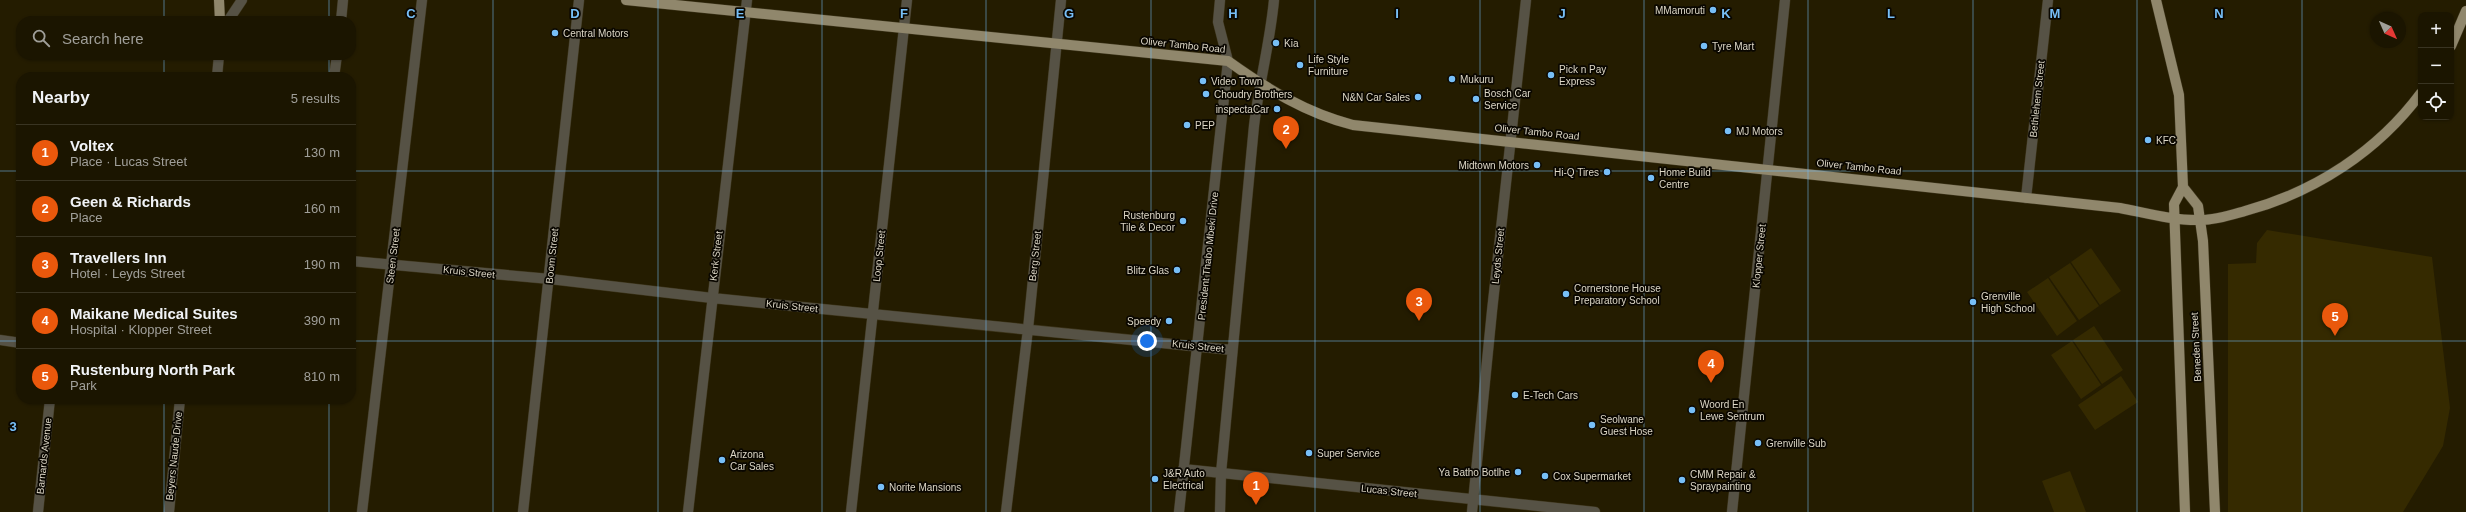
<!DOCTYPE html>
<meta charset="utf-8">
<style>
body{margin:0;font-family:Helvetica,sans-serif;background:#28220f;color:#f1f3f6}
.controls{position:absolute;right:12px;top:12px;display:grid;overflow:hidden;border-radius:8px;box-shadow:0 1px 3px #0004}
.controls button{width:36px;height:36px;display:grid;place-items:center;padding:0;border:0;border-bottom:1px solid #393422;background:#1b1500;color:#f1f3f6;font:20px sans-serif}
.compass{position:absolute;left:2370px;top:12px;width:36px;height:36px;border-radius:50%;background:#1b1500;box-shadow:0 1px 3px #0004;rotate:135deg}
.you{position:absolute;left:1147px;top:341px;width:14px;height:14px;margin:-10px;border:3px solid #fff;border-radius:50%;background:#1a73e8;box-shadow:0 0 0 6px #1a73e833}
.badge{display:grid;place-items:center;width:26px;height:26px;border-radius:50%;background:#ea580c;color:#fff;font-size:13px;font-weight:700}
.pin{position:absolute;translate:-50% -33px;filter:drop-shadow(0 1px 2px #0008)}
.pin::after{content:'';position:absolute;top:21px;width:14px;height:12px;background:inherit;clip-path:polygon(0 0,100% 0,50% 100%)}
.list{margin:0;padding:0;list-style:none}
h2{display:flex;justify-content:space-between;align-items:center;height:52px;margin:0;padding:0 16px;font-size:17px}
h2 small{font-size:13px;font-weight:400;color:#a09f99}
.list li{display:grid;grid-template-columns:26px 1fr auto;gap:12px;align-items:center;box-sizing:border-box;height:56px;padding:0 16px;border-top:1px solid #393422}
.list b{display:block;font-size:15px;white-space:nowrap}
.list p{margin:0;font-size:13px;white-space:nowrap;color:#a09f99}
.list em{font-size:13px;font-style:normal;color:#a09f99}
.icon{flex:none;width:22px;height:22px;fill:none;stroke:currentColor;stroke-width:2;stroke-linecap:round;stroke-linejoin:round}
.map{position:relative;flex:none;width:2466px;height:512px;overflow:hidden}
.search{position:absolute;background:#1b1500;box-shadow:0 1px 3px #0004;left:16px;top:16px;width:340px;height:44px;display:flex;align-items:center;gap:10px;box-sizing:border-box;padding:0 14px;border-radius:16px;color:#a09f99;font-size:15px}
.panel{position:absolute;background:#1b1500;box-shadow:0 1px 3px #0004;left:16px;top:72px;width:340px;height:332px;border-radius:16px}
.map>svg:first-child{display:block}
.green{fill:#352a00}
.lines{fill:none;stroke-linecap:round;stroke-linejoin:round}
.minor-casing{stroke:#3e361c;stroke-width:11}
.major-casing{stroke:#3e361c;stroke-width:11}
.minor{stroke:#565245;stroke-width:10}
.major{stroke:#90876c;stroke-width:10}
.grid{fill:none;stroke:#77bff7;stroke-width:1;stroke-opacity:0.55}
.poi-dot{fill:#77bff7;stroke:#0a0700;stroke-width:1.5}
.labels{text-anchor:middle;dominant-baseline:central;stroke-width:3.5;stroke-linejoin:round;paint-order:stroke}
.poi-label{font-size:10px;fill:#ddd7c6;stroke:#0a0700;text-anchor:start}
.street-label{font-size:10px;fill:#ddd7c6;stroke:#0a0700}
.grid-label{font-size:13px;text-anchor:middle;font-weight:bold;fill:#77bff7;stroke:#0a0700;stroke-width:3.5;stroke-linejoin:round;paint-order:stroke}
</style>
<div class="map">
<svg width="2466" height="512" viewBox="0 0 2466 512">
<rect width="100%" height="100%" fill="#241c00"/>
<path class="green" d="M2267 230 2432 257 2450 408 2443 446 2403 512H2228V264L2256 263 2257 243Z
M2091 248 2121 291 2100 305 2071 262Z
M2070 263 2099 306 2079 320 2049 277Z
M2048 278 2077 321 2057 336 2027 292Z
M2094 326 2123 370 2102 384 2073 340Z
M2072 341 2101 385 2081 399 2051 355Z
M2121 376 2138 402 2095 430 2078 405Z
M2070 471 2086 512H2054L2042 481Z"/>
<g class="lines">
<defs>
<path id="minor" d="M228 21 242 0
M341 21 343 0
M217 77 219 55
M334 77 337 55
M2026 198 2048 0
M351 261 550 279 712 298 1232 350
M0 340 21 343
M1183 469 1595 512
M38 512 50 399
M169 512 180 399
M362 512 422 0
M523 512 579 0
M688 512 747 0
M851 512 907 0
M1006 512 1028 329 1061 0
M1179 512 1228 61 1218 22 1220 0
M1220 512 1221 473 1254 126C1259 83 1270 43 1274 0
M1472 512 1492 311 1526 0
M1732 512 1785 0"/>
<path id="major" d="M219 0 220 21
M626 0 1228 61C1267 89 1306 113 1353 125L2120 208C2146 213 2174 221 2201 220 2216 220 2231 215 2245 211 2315 192 2378 151 2421 93
M2156 0 2179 95 2183 187 2174 204 2185 512
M2451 46 2466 11
M2183 187 2198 206 2203 241 2215 512"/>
</defs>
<use href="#minor" class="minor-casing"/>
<use href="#major" class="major-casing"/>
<use href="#minor" class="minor"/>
<use href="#major" class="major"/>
</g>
<path class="grid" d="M164 0V21M329 0V21M493 0V512M658 0V512M822 0V512M986 0V512M1151 0V512M1315 0V512M1480 0V512M1644 0V512M1808 0V512M1973 0V512M2137 0V512M2302 0V512M164 55V77M329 55V77M0 171H21M351 171H2466M0 341H21M351 341H2466M164 399V512M329 399V512"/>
<g class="poi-dot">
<circle cx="1713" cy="10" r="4"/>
<circle cx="555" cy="33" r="4"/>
<circle cx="1276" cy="43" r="4"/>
<circle cx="1704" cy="46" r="4"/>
<circle cx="1300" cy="65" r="4"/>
<circle cx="1551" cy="75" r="4"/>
<circle cx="1452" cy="79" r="4"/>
<circle cx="1203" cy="81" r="4"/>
<circle cx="1206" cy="94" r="4"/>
<circle cx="1418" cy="97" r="4"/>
<circle cx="1476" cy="99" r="4"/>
<circle cx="1277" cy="109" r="4"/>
<circle cx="1187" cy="125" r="4"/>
<circle cx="1728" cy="131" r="4"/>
<circle cx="2148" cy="140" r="4"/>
<circle cx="1537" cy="165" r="4"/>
<circle cx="1607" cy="172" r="4"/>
<circle cx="1651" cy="178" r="4"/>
<circle cx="1183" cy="221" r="4"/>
<circle cx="1177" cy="270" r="4"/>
<circle cx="1566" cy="294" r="4"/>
<circle cx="1973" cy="302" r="4"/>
<circle cx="1169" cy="321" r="4"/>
<circle cx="1515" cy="395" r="4"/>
<circle cx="1692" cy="410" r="4"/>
<circle cx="1592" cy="425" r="4"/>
<circle cx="1758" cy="443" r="4"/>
<circle cx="1309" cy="453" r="4"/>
<circle cx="722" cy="460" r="4"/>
<circle cx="1518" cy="472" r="4"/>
<circle cx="1545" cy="476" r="4"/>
<circle cx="1155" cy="479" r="4"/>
<circle cx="1682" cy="480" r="4"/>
<circle cx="881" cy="487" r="4"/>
</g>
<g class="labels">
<g class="poi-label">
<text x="1705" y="10" text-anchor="end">MMamoruti</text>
<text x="563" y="33">Central Motors</text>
<text x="1284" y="43">Kia</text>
<text x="1712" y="46">Tyre Mart</text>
<text x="1308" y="59">Life Style<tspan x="1308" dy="12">Furniture</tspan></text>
<text x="1559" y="69">Pick n Pay<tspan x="1559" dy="12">Express</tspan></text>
<text x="1460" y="79">Mukuru</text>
<text x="1211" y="81">Video Town</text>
<text x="1484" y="93">Bosch Car<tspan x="1484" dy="12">Service</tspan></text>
<text x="1214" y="94">Choudry Brothers</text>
<text x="1410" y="97" text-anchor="end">N&amp;N Car Sales</text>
<text x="1269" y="109" text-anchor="end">inspectaCar</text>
<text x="1195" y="125">PEP</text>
<text x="1736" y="131">MJ Motors</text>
<text x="2156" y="140">KFC</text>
<text x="1529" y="165" text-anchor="end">Midtown Motors</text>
<text x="1599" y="172" text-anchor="end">Hi-Q Tires</text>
<text x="1659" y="172">Home Build<tspan x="1659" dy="12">Centre</tspan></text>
<text x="1175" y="215" text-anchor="end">Rustenburg<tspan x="1175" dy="12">Tile &amp; Decor</tspan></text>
<text x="1169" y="270" text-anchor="end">Blitz Glas</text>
<text x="1574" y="288">Cornerstone House<tspan x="1574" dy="12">Preparatory School</tspan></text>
<text x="1981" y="296">Grenville<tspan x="1981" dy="12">High School</tspan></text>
<text x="1161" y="321" text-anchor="end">Speedy</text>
<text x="1523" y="395">E-Tech Cars</text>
<text x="1700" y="404">Woord En<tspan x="1700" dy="12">Lewe Sentrum</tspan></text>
<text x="1600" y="419">Seolwane<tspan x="1600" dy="12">Guest Hose</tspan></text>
<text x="1766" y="443">Grenville Sub</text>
<text x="1317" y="453">Super Service</text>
<text x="730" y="454">Arizona<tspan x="730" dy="12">Car Sales</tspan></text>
<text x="1510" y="472" text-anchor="end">Ya Batho Botlhe</text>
<text x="1163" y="473">J&amp;R Auto<tspan x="1163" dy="12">Electrical</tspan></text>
<text x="1690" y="474">CMM Repair &amp;<tspan x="1690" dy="12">Spraypainting</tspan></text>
<text x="1553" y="476">Cox Supermarket</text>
<text x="889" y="487">Norite Mansions</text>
</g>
<g class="street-label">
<text transform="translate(1183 45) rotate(6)">Oliver Tambo Road</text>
<text transform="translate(2037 99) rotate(-84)">Bethlehem Street</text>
<text transform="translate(1537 132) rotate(6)">Oliver Tambo Road</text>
<text transform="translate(1859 167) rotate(6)">Oliver Tambo Road</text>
<text transform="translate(393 256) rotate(-83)">Steen Street</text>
<text transform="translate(552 256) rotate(-84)">Boom Street</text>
<text transform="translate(716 256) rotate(-83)">Kerk Street</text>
<text transform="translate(879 256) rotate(-84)">Loop Street</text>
<text transform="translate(1035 256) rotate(-84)">Berg Street</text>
<text transform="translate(1208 256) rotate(-84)">President Thabo Mbeki Drive</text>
<text transform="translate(1498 256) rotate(-84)">Leyds Street</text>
<text transform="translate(1759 256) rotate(-84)">Klopper Street</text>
<text transform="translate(469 272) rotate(6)">Kruis Street</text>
<text transform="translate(792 306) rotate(6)">Kruis Street</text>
<text transform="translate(1198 346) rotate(6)">Kruis Street</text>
<text transform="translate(2196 347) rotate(-93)">Beneden Street</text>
<text transform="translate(44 456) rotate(-84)">Barnards Avenue</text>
<text transform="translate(174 456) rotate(-84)">Beyers Naude Drive</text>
<text transform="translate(1389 491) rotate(6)">Lucas Street</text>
</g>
</g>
<g class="grid-label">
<text x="411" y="18">C</text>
<text x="575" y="18">D</text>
<text x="740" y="18">E</text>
<text x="904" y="18">F</text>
<text x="1069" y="18">G</text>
<text x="1233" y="18">H</text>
<text x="1397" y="18">I</text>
<text x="1562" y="18">J</text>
<text x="1726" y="18">K</text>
<text x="1891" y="18">L</text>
<text x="2055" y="18">M</text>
<text x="2219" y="18">N</text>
<text x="13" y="431">3</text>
</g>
</svg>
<div class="controls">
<button>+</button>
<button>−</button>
<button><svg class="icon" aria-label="locate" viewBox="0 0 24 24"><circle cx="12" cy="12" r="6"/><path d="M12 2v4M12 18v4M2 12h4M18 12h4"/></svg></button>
</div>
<svg class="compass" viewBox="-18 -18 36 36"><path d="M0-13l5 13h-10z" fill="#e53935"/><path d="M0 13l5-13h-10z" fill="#a09f99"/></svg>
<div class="you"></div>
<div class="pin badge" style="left:1256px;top:505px">1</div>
<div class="pin badge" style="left:1286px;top:149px">2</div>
<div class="pin badge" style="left:1419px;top:321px">3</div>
<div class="pin badge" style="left:1711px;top:383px">4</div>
<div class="pin badge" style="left:2335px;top:336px">5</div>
<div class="search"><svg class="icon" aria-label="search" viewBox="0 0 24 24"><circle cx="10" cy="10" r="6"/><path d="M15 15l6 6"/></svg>Search here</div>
<section class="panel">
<h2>Nearby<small>5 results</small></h2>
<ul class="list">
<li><span class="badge">1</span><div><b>Voltex</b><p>Place · Lucas Street</p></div><em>130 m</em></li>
<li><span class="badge">2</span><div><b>Geen &amp; Richards</b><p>Place</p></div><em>160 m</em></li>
<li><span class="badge">3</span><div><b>Travellers Inn</b><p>Hotel · Leyds Street</p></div><em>190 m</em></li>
<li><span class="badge">4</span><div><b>Maikane Medical Suites</b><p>Hospital · Klopper Street</p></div><em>390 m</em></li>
<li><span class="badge">5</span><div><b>Rustenburg North Park</b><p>Park</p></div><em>810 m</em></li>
</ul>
</section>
</div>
